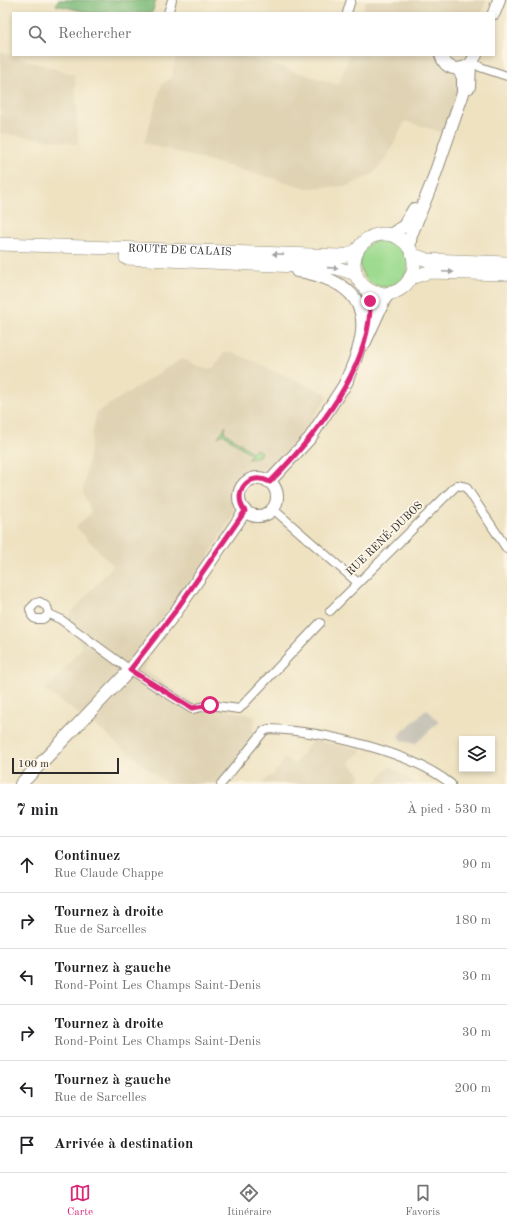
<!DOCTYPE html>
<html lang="fr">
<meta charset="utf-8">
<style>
body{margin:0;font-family:"Old Standard TT",serif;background:#f2f2f2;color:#202124}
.controls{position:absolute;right:12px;bottom:12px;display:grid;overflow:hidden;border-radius:0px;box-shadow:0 2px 6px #0003}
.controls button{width:36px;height:36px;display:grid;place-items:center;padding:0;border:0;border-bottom:1px solid #e0e0e0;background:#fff;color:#202124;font:20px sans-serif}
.scale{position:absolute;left:12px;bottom:10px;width:107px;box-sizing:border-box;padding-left:4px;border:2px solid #2b2b2b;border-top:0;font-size:11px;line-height:14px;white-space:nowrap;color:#2b2b2b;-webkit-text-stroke:3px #fcf5e5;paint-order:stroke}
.stop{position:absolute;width:12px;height:12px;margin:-9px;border:3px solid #db2777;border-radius:50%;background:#fff}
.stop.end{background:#db2777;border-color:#fff;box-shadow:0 1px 4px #0008}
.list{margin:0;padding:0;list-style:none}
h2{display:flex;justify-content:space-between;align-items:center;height:52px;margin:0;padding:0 16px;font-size:17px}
h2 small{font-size:13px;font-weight:400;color:#757577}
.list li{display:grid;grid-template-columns:26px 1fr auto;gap:12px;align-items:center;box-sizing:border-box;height:56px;padding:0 16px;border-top:1px solid #e0e0e0}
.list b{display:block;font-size:15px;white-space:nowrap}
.list p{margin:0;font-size:13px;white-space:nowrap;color:#757577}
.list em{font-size:13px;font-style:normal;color:#757577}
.icon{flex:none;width:22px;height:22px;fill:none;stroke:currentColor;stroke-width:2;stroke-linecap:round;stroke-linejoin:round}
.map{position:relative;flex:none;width:507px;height:784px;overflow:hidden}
.search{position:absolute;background:#fff;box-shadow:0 2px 6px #0003;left:12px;right:12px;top:12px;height:44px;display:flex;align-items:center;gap:10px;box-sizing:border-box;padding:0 14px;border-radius:0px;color:#757577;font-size:15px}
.sheet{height:388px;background:#fff}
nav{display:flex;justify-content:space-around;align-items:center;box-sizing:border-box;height:56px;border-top:1px solid #e0e0e0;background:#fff;font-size:11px;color:#757577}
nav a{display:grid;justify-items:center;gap:2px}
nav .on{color:#db2777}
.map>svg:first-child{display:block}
.built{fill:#dfd3b4}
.industrial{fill:#c8c4b8}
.green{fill:#9edb90;stroke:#64835e}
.forest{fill:#7ebb7a;stroke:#547352}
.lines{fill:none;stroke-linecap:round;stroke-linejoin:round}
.minor-casing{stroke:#8c8676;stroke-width:10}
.secondary-casing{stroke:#8c8676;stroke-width:14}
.primary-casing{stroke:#8c8676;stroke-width:14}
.minor{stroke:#fff;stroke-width:8}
.secondary{stroke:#fff;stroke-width:12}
.primary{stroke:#fff;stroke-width:13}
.oneway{fill:#a0a0a0}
.route{stroke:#db2777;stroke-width:5}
.labels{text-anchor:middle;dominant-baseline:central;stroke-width:4;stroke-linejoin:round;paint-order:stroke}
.street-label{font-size:11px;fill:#2b2b2b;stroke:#fcf5e5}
</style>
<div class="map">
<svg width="507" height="784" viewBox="0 0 507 784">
<rect width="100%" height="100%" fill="#fcf5e5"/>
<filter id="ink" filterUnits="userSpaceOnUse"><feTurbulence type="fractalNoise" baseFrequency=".025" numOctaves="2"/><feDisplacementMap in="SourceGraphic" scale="8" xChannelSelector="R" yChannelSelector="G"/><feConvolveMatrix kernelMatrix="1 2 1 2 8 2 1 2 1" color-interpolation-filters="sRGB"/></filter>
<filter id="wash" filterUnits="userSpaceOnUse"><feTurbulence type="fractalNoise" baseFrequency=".012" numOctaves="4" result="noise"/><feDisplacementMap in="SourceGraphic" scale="16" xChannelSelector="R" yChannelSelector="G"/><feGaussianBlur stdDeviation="0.9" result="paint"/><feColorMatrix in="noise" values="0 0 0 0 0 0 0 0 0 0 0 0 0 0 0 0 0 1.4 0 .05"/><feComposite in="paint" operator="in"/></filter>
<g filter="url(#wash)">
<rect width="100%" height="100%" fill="#eee2c1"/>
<path class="built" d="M366 0H486L482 13H362Z
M0 52 75 75 78 144 0 133Z
M177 55H242L339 85 349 55H434L462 82 444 133 405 121 389 154 373 174 348 186 307 188 144 143 162 84 171 78Z
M232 352 327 394 325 401 285 455 270 468 249 472 234 490V513L143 669 193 703 256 716 249 751 219 784H167L92 723 45 691 82 648 68 616 113 566 76 527 91 513 83 491 96 413 181 359 206 369 214 368 224 353Z
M312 740 358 748 361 751 349 762 361 776 354 784H263L269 776 272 777 285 758 295 764Z
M390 766 416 784H374Z"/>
<path class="industrial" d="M427 709 439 722 415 744 403 741 398 736Z"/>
<path class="green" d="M360 263a24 24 0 1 1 48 0a24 24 0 1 1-48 0Z
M226 426 224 432 252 452 256 449 261 452 259 456 248 459 251 454 223 434 218 437Z"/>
<path class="forest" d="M58 0H156L152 13H91L56 5Z"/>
</g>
<g filter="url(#ink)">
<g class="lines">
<defs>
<path id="minor" d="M168 13 172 0
M347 13 351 0
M473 62 480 67 507 76
M273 509 357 582
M330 611 457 485 466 487 507 549
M49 614 47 607 40 602 36 603 30 609 32 616 35 619H43L49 614 60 619 130 670 192 709 210 705 239 709 320 623
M221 784 264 731 269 729C321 731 410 751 451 784"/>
<path id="secondary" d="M494 13 499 0
M441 55C445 69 458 72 470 65L476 55
M469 87 470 65
M392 234 404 226 414 209
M409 247 411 235 432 183 463 93V77L458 69
M297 271C310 272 321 276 332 281 381 303 360 351 343 388
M366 288 370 301 367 326
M364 344 384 300 389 293
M239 497a19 19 0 1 1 38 0a19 19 0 1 1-38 0Z
M269 482 310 438 347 381
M21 784 130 670 175 613 245 511"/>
<g id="primary">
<circle cx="384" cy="264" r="30"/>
<path id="s1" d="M0 244 339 256 348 255 357 250"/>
<path d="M413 255 428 260 507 263"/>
<path d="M126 258 337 268 356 274"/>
<path d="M410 278 429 272 507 274"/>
</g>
</defs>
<use href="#minor" class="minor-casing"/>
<use href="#secondary" class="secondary-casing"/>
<use href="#primary" class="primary-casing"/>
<use href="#minor" class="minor"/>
<use href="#secondary" class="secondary"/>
<use href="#primary" class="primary"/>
</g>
<defs><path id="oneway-solid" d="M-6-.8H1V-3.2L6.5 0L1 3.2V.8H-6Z"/></defs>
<g class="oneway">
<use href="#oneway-solid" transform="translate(278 254) rotate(-178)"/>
<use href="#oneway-solid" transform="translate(333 268) rotate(4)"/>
<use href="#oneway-solid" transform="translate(448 272) rotate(2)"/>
</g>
</g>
<g class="lines" filter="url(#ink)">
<path class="route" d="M210 705 192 708 130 670 174 613 245 511C231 493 249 470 270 482 313 438 372 367 370 301"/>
</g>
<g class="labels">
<g class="street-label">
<text stroke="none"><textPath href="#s1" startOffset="180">ROUTE DE CALAIS</textPath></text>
<text transform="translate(385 539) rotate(-44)">RUE RENÉ-DUBOS</text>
</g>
</g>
</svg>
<div class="controls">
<button><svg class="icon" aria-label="layers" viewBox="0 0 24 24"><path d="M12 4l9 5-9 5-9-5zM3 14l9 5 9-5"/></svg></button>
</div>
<div class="scale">100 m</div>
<div class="stop" style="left:210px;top:705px"></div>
<div class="stop end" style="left:370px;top:301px"></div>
<div class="search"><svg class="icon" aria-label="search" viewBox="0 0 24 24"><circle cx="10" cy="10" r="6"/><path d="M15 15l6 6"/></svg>Rechercher</div>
</div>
<section class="sheet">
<h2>7 min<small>À pied · 530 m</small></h2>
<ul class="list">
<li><svg class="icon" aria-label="ahead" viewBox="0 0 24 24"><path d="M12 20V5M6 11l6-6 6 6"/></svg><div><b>Continuez</b><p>Rue Claude Chappe</p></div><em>90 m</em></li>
<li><svg class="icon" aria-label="right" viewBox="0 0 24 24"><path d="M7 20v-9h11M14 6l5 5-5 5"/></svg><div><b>Tournez à droite</b><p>Rue de Sarcelles</p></div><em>180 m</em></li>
<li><svg class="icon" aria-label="left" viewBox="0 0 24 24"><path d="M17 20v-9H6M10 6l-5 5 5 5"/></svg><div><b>Tournez à gauche</b><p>Rond-Point Les Champs Saint-Denis</p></div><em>30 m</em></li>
<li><svg class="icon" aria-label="right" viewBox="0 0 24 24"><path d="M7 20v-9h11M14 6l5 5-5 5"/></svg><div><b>Tournez à droite</b><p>Rond-Point Les Champs Saint-Denis</p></div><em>30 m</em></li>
<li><svg class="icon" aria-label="left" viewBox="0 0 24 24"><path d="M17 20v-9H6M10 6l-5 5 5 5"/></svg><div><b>Tournez à gauche</b><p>Rue de Sarcelles</p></div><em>200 m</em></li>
<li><svg class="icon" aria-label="arrive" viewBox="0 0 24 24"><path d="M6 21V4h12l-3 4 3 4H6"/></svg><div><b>Arrivée à destination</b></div></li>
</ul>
</section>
<nav>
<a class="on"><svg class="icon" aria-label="map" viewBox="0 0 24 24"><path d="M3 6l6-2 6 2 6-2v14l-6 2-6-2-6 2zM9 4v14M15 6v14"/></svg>Carte</a>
<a><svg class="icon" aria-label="directions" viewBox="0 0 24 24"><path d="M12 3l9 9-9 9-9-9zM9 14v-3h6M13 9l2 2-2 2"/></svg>Itinéraire</a>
<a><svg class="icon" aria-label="saved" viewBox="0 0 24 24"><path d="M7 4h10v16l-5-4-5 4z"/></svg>Favoris</a>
</nav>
